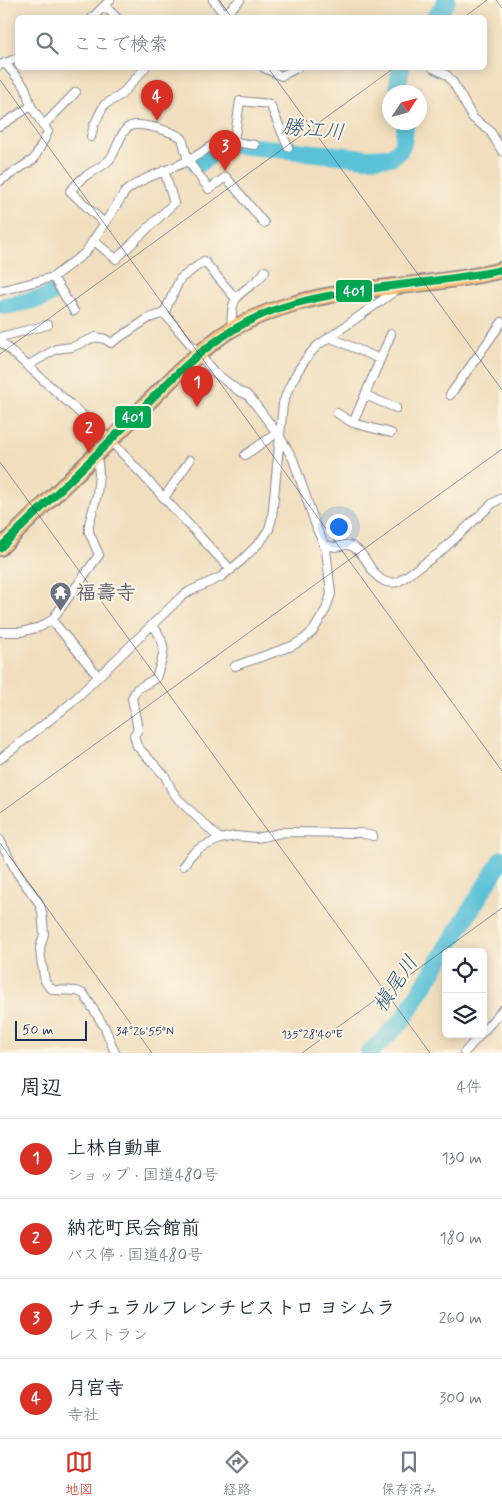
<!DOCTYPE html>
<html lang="ja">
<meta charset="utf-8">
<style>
body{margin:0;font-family:Mynerve,"Klee One",sans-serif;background:#f2f2f3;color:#1f2937}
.controls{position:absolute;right:15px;bottom:15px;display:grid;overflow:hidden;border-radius:8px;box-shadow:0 2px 12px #0003}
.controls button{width:45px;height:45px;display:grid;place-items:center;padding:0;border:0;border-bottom:1px solid #e0e1e3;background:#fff;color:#1f2937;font:25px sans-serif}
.compass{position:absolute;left:382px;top:85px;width:45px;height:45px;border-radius:50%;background:#fff;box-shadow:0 2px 12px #0003;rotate:54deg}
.scale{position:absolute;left:15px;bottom:12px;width:72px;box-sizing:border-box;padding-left:5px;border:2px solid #1b2f5e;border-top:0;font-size:14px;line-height:18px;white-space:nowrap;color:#1b2f5e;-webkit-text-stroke:4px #fcf5e5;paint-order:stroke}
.you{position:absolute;left:338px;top:526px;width:18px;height:18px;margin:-12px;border:4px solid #fff;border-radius:50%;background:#1a73e8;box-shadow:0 0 0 8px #1a73e833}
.badge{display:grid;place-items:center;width:32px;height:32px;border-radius:50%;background:#d93025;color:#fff;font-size:16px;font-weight:700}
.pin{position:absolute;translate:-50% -41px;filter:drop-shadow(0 1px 2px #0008)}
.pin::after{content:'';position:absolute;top:26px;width:18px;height:15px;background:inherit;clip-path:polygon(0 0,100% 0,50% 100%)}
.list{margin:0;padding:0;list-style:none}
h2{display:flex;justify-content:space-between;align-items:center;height:65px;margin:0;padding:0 20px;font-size:21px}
h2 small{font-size:16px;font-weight:400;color:#747a83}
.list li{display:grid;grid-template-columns:32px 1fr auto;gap:15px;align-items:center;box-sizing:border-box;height:80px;padding:0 20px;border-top:1px solid #e0e1e3}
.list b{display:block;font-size:19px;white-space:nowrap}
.list p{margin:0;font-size:16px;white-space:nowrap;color:#747a83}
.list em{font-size:16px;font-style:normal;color:#747a83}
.icon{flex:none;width:28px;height:28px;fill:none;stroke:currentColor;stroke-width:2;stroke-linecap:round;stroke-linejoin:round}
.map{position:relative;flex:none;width:502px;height:1053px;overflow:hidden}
.search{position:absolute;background:#fff;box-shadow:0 2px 12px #0003;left:15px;right:15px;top:15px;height:55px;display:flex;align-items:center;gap:12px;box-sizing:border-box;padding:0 18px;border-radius:8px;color:#747a83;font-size:19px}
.sheet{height:385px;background:#fff}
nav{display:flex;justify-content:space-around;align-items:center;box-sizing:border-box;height:70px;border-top:1px solid #e0e1e3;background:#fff;font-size:14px;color:#747a83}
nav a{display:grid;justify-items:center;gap:2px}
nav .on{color:#d93025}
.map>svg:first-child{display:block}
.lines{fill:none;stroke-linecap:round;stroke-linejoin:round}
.river{stroke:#5bc2d8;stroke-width:18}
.street-casing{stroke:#86868e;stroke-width:10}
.highway-casing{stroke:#86868e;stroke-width:18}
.street{stroke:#fff;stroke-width:8}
.highway{stroke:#ffbb71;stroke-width:15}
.bus-1-casing{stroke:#fcf5e5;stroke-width:11}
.bus-1{stroke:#00a651;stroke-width:8}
.ticks{fill:none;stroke:#1b2f5e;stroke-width:1;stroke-opacity:0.45}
.labels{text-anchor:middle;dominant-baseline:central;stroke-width:4;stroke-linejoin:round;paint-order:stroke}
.worship-label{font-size:20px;font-weight:bold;fill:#5b616d;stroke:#fcf5e5;text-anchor:start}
.water-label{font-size:21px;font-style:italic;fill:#2e5b83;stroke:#fcf5e5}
.ticks-label{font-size:12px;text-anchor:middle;fill:#1b2f5e;stroke:#fcf5e5;stroke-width:4;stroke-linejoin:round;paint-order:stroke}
.line-badge{stroke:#fcf5e5;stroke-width:2}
.badge-label{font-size:14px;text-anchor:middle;font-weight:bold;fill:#fff}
</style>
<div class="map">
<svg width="502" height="1053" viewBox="0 0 502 1053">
<rect width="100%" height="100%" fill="#fcf5e5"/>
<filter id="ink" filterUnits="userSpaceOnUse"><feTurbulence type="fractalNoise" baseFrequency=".02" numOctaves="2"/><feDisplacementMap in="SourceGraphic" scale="10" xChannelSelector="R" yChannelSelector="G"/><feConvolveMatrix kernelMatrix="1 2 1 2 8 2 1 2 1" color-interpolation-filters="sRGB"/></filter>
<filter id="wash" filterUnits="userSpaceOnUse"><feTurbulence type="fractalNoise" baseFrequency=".0096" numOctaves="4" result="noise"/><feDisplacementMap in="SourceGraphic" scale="20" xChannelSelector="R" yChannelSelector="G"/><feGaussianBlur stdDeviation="1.12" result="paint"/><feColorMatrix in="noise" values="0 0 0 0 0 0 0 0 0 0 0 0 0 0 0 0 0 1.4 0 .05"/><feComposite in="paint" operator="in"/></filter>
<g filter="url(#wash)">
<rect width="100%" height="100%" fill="#f1debe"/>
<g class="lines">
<path class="river" d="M434 18 439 13 447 0
M400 92 398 84 401 68
M197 165 227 144 365 158 391 157 399 151 403 143 406 122
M5 306 43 298 50 294
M369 1053 402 1021 502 859"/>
</g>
</g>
<g filter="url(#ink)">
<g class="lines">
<defs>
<path id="street" d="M213 0 227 18
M105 6 117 18
M225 14 240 0
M92 18 110 0
M0 65 18 58
M264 68 281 76 297 68
M433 68 447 75 454 84 473 118 490 131 502 151
M0 126 31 106
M43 126 76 92
M91 137 94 125 104 105 121 95 145 68
M234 142 240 101 270 104 288 147
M0 181 34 159 48 132 31 106 25 87 5 63
M104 223 70 191C75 186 79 181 84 177 92 171 103 167 110 159 117 150 119 136 127 128 136 119 173 132 182 138L188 161 209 189 226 177 264 223
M93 240 116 259 174 203 164 170
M53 277 74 311
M0 291 53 277 85 253 125 192C143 176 166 172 187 161 198 156 209 147 220 140L255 145
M164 313 214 372 240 392 246 394 252 400 280 437 293 459 317 529 326 549 331 594 326 609 313 631 304 639 292 646 235 666
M231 330C232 323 231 314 233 306 236 290 257 286 265 271
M0 337 48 325
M329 337 380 359
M0 341 110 440 231 570
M27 366 56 349 72 347 96 337 105 339 111 343 149 318 164 313 180 279 204 261 236 299
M365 395 396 408
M450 395 502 322
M337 413 353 423 391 433
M353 423 391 334
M245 455 277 433
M164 498 190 460
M323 544C327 545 331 547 335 547 340 547 345 543 351 546 370 553 371 588 398 582L439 553 493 503 502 498
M52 620 98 676
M153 625C169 649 164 652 156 678L137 689 132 698 138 730 134 735 137 746 165 776 172 791 179 800 220 839
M0 632H21L40 627 52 620 99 555 89 532V524L97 495 99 474 97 453
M0 759 70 704 181 597 190 591 221 577 241 561 261 541 269 529 272 518 283 404C289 384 302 361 317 346L398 289
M0 840 17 873 39 903 42 912 44 934 40 948 41 959 45 981 49 987 54 990 77 991 84 994 105 1028 115 1053
M183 866 191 855 200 848 220 839 235 836 257 838 285 832 360 833 373 836
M483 1032 502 1010
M464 1053 481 1034"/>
<path id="highway" d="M0 548C40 509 79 471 119 432 152 399 184 364 221 336 240 323 264 313 286 306 356 284 431 288 502 270"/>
</defs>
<use href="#street" class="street-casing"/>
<use href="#highway" class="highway-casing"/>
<use href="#street" class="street"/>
<use href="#highway" class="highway"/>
<defs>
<path id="bus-1" d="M0 548C40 509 80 471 119 432 171 380 213 328 286 306 356 285 431 285 502 270"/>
</defs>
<use href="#bus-1" class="bus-1-casing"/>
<use href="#bus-1" class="bus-1"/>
</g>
</g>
<path class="ticks" d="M219 0 232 18M496 0 502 8M463 18 487 0M268 68 502 390M0 80 502 771M0 354 394 68M0 462 430 1053M0 813 502 449M0 843 152 1053M302 1053 502 908"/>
<defs>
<symbol id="temple-pin" viewBox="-11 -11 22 30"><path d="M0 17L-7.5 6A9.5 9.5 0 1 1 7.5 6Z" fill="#6b7280" stroke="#fcf5e5"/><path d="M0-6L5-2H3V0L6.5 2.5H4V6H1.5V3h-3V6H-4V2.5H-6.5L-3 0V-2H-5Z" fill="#fff"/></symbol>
</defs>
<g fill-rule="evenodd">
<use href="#temple-pin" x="48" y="580" width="25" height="34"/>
</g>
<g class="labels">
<g class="worship-label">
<text x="76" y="593">福壽寺</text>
</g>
<g class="water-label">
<text transform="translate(313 130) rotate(6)">勝江川</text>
<text transform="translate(396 984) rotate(-56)">槇尾川</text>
</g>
</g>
<g class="ticks-label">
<text x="145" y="1035">34°26'55"N</text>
<text x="312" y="1038">135°28'40"E</text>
</g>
<g class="line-badge">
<rect x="335" y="279" width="38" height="24" rx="5" fill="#00a651"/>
<rect x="114" y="405" width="38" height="24" rx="5" fill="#00a651"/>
</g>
<g class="badge-label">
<text x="354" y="296">401</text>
<text x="133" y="422">401</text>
</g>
</svg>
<div class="controls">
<button><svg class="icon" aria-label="locate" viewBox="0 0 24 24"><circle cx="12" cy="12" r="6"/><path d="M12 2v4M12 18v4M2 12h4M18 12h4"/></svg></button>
<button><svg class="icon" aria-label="layers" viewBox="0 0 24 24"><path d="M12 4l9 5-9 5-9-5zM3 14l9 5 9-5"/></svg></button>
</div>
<svg class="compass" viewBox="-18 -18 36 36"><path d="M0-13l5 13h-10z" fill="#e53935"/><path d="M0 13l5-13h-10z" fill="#747a83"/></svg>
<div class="scale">50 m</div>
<div class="you"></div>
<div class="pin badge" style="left:197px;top:407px">1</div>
<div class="pin badge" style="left:89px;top:453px">2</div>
<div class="pin badge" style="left:225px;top:171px">3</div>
<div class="pin badge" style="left:157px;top:121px">4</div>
<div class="search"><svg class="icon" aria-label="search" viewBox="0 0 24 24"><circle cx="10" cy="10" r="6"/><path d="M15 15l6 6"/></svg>ここで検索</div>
</div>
<section class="sheet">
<h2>周辺<small>4件</small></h2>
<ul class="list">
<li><span class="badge">1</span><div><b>上林自動車</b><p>ショップ · 国道480号</p></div><em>130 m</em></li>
<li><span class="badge">2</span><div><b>納花町民会館前</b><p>バス停 · 国道480号</p></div><em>180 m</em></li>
<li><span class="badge">3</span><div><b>ナチュラルフレンチビストロ ヨシムラ</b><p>レストラン</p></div><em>260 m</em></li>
<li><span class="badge">4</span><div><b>月宮寺</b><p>寺社</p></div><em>300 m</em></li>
</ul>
</section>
<nav>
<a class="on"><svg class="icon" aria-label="map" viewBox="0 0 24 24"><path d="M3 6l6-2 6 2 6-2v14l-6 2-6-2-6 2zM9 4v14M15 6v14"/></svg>地図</a>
<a><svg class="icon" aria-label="directions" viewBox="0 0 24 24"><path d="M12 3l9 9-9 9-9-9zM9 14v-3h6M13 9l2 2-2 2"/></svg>経路</a>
<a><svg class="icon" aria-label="saved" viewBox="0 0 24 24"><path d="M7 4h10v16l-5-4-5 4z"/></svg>保存済み</a>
</nav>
